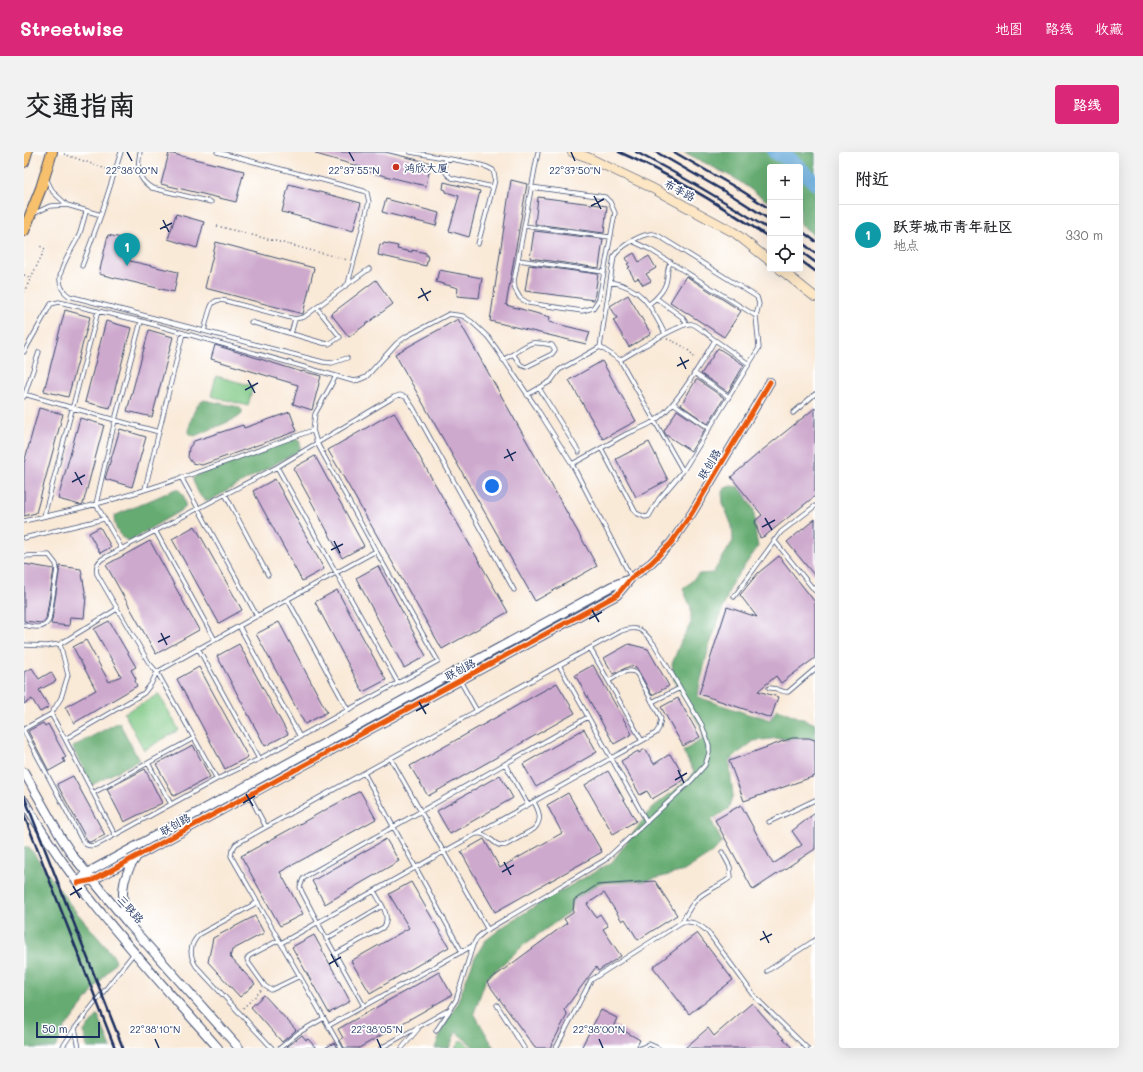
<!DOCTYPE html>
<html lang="zh">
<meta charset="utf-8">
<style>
body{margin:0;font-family:Mali,"LXGW WenKai TC",sans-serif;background:#f2f2f2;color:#202124}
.controls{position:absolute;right:12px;top:12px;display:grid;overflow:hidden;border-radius:4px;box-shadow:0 4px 16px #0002}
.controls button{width:36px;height:36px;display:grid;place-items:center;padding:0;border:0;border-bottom:1px solid #e0e0e0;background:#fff;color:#202124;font:20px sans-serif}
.scale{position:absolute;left:12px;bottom:10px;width:64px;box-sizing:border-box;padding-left:4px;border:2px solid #1b2f5e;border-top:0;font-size:11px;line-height:14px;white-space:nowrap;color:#1b2f5e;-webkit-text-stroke:3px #fff;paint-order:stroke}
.you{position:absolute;left:468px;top:334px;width:14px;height:14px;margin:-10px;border:3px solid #fff;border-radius:50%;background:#1a73e8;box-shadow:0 0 0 6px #1a73e833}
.badge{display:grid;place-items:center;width:26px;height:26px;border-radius:50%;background:#db2777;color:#fff;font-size:13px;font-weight:700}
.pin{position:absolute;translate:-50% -33px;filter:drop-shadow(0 1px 2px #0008)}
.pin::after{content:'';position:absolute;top:21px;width:14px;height:12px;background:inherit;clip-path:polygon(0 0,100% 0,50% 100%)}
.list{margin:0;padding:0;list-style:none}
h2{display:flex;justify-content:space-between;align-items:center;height:52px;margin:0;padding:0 16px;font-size:17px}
h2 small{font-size:13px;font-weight:400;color:#757577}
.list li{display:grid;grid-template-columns:26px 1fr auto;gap:12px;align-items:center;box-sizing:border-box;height:60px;padding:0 16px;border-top:1px solid #e0e0e0}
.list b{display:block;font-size:15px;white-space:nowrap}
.list p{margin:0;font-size:13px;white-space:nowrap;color:#757577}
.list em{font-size:13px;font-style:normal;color:#757577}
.icon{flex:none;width:22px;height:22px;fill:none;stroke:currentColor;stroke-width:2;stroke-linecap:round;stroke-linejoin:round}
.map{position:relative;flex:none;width:791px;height:896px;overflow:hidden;border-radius:4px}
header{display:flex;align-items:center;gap:24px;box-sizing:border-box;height:56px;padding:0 20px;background:#db2777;color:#fff}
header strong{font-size:19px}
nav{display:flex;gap:22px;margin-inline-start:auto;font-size:14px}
.intro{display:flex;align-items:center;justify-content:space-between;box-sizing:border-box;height:96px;padding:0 24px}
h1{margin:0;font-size:28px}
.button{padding:10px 18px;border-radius:4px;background:#db2777;color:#fff;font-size:14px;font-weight:700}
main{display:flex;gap:24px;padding:0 24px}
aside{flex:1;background:#fff;border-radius:4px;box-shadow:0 4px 16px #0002}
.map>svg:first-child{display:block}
.green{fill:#7ec784;stroke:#4c7b71}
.forest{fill:#66ac72;stroke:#406e68}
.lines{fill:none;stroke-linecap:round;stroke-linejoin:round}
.river{stroke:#66aadb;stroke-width:15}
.building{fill:#cda9cd}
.service-casing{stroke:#3c4b70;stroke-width:5}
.tertiary-casing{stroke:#3c4b70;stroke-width:10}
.secondary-casing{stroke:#3c4b70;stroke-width:10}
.primary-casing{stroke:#3c4b70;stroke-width:12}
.path{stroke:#3c4b70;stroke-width:1.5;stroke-dasharray:1 3;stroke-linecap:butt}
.service{stroke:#fff;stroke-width:3.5}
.tertiary{stroke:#fff;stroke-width:8}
.secondary{stroke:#fce6c4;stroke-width:9}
.primary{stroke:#f7c06c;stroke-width:10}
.rail{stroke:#1b2f5e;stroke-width:2.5}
.cycleway-casing{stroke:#fff;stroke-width:8}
.cycleway{stroke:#e8590c;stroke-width:5}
.ticks{fill:none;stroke:#1b2f5e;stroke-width:1.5}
.poi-dot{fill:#c8321e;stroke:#fff;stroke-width:1.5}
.labels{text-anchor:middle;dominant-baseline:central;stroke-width:3.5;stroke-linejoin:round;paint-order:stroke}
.poi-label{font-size:11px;fill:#1b2f5e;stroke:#fff;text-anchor:start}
.street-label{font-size:11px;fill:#1b2f5e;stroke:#fff}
.ticks-label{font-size:10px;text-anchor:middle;fill:#1b2f5e;stroke:#fff;stroke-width:3.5;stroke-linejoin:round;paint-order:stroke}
</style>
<header>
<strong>Streetwise</strong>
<nav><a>地图</a><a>路线</a><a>收藏</a></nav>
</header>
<div class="intro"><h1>交通指南</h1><a class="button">路线</a></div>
<main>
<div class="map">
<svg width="791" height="896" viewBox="0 0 791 896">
<rect width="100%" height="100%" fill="#fff"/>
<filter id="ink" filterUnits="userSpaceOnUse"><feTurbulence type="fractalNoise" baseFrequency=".025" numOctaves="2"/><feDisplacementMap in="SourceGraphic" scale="8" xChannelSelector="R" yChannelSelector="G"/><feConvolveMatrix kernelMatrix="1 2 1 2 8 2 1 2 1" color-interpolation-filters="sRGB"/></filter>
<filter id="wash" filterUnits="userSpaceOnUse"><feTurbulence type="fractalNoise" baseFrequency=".012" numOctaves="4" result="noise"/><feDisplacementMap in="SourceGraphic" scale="16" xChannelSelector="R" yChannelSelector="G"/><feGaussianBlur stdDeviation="0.9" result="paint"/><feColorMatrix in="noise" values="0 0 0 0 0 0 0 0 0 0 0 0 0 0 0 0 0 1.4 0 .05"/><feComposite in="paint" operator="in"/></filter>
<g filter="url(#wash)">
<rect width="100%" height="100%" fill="#f9e9d7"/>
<path class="green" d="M192 224 229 234 224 254 187 244Z
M135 542 155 578 120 598 100 561Z
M437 888 448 896H431Z"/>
<path class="forest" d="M660 0H791V84L776 72V15H746V51L712 27Z
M180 248 215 255 218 258V262L213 266 171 284 165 282C165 272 170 252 180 248Z
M272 287 276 290V298L185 349C176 349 173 337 169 329V326L171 324Z
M707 334 716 335 730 358 731 378 734 395 708 431 685 495 675 536 674 545 727 563 735 564 746 568 753 557 789 571H791V592L755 586 730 589 709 605 706 618 709 643 704 657 687 668 698 690 688 701 660 719 622 729 575 731 548 750 546 760 501 792 462 827 450 861 470 896H451L432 880 425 896H411L420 873 432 854 451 805 461 789 480 774 516 751 588 710 628 656 665 627 670 620 659 599 679 587 678 577 650 529 648 512 657 489 667 471V456L659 437 675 422 689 421 709 389 708 374 699 351 698 340 701 336Z
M152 337C160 339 162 349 161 356L105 389C95 386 90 375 90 364Z
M95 570 115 608 68 633 48 595Z
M0 695H5L48 755 88 802 92 809 41 876 31 896H0Z
M74 863 87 896H63L60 879Z"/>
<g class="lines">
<path class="river" d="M751 0 767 8 775 15
M776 16 791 31"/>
</g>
<g id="blocks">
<path class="building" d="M292 0H361L407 11 402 34 337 18V15L292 2Z
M145 1 220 19 212 50 137 32Z
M487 28 503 32 482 153 526 165 525 170 566 180 562 192 466 169Z
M420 30 456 39 445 85 425 79 435 44 422 40V38L419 37Z
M265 32 337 51 329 79 258 60Z
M514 45 583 54 580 81 511 72Z
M362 47 415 61 412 74 358 60Z
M152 62 180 70 173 96 144 87Z
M510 79 579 87 575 116 506 106Z
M84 83 106 88 102 108 154 120 150 140 75 122Z
M192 90 290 116 279 162 181 136Z
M360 91 374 94 373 97 388 100V98L402 101V104H404L402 114 354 103 356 92 359 93Z
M610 101 615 110 625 104 632 116 622 122 627 129 619 133 614 126 611 128 604 116 606 115 603 112 605 111 602 106Z
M505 113 574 122 570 148 501 139Z
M415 118 458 126 455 146 433 144 434 136 412 130Z
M662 124 717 159 700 185 646 150Z
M352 128 369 152 325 185 307 162Z
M604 143 627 182 605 195 589 168 593 166 586 154Z
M41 158 66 165 44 245 20 239Z
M434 167 573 414 511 449 371 202Z
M82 169 107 176 86 256 61 250Z
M125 178 149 185 128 265 103 259Z
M191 193 278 220V219L297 224 288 258 269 252 274 233 187 207Z
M694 196 720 213 704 240 677 222Z
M578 209 612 269 579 287 545 228Z
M672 228H674L700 246 684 272 657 253Z
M15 256 39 262 12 361 0 364V311Z
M791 256V344L741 384 736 386 731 369 738 363 707 325 736 300Z
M653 258 681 277 667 299 642 283 640 279Z
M266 260 273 279 178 313 168 311 164 305 165 296 170 289 219 273 220 276Z
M370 260 484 460 418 497 304 298Z
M56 266 80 273 59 352 56 353 34 347Z
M96 277 122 285 108 335 81 327Z
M625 290 644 328 612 345 592 307Z
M291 304 340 394 318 406 269 316Z
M251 327 300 417 278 429 229 339Z
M791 367V424L763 390Z
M171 374 218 458 195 471 148 387Z
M76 375 87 395 76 401 65 381Z
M126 389 175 478 132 502 82 413Z
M755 404 791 450V506L757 531 752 524 734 539 754 545 747 566 675 542 703 455 733 465 716 443 734 421Z
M0 412 30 417 22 467 17 471 0 469Z
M36 414 57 417 62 445 60 466 46 465 45 474 27 472 28 468Z
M354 414 402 504 380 516 332 426Z
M313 438 362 528 339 540 291 450Z
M85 469 112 515 107 518 112 527 111 529 113 534 50 571 41 555 72 538 49 495 62 488 85 530 97 524 70 477Z
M255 470 303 560 281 572 232 482Z
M215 492 264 582 241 594 193 504Z
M605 492 624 497 645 534 628 543 612 515 606 514 589 522 580 506Z
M569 513 608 582 590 592 551 523Z
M175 515 224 605 201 617 153 527Z
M8 516 15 527 27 520 32 529 15 538 25 555 16 560 8 547 0 552V520Z
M533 531 551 561 404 644 386 614Z
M654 546 676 585 659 594 637 555Z
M19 571 21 574 24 572 42 605 39 607 41 610 25 619 4 579Z
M560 577 573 600 512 635 499 612Z
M768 586H785L791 588V624L720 649 705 609Z
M169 593 186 625 150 644 132 612Z
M621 597 630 612 646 602 650 609 651 608 657 619 656 620 660 628 628 647 623 639 616 643 597 609 614 599 615 601Z
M121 617 138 651 100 670 83 637Z
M584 619 612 669 589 682 561 633Z
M476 623 489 646 426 682 413 659Z
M49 624 81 683 66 690H64L33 632Z
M336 639 352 667 256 720 279 762 256 774 217 704Z
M544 641 578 700 471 760 437 700 460 687 476 716 538 681 523 653Z
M717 653 749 712 778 693 768 679 791 661V697L729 738 691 668Z
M362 687 375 709 301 752 288 729Z
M631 729 653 763 614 788 601 767 598 769 580 741 563 752 572 765 576 762 584 774 579 777 597 804 574 819 572 815 540 858 543 863 526 896H511L463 830 543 771 540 767 549 761 550 748 573 733Z
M387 730 425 795 346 841 327 809 385 776 365 742Z
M231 764 240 781 208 798 206 805 231 832 216 845 184 810 189 786Z
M673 781 709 828 665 862 629 815Z
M290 783 326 849 305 861 268 795Z
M415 820 428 843 335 896H320L316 888 319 886 314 877Z
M240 843 272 878 258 890 227 855Z
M728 851 768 896H661L684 876 690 884Z
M577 858 593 866 590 873 616 888 612 896H557Z
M278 883 282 888 284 887 292 896H264L263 895Z
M310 891 313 896H301Z"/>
</g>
</g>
<g filter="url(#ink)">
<use href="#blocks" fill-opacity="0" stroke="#3c4b70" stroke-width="1"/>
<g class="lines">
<defs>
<path id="service" d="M116 0C113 16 113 27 128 36L187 50
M386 0 449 11 463 15 469 18 471 26 470 32 454 92
M421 7C420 15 419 21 428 26L469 35
M507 35 581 45 586 50 591 61 575 147 569 156 558 159 504 151 496 146 491 137 490 129 514 0
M43 53 77 63 58 114
M62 60C60 67 58 74 56 81 49 99 22 128 45 144L299 210 308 211 323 206
M9 62 26 54 43 53 29 40 23 28
M77 63 97 0
M500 74 586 85
M608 89 625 97 732 164
M494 108 580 120
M586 130C619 135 627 155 641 182
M324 132 345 117
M632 146 658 165 662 171
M625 152C634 146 642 136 643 126 644 119 643 115 647 110
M117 169 91 268 135 280
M227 170 299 191 305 192 316 185 293 156
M180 179C182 173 185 155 189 151 193 147 198 148 202 149L271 167 280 165 324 132 345 50 343 41 340 39 193 0
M267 182 271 167
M691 188 725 212
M0 200 27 152 35 150 117 169 312 224 329 229 335 228 342 225 373 191 383 184 425 162 439 164 448 170 464 185 472 196 512 255 548 312 607 425
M479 208 489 202 497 213 502 215 528 202 531 198 528 193C506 189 508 189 489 202
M596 208 659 319
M670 221 705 245
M515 236 555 300
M0 242 91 268 72 352 98 397
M503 243 527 229 535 218 576 195 590 104C596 95 615 83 626 82 629 81 632 83 635 84L733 145 735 152 732 164 735 196 659 319 635 347 625 364 621 365 612 361 577 296
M0 245 15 200
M649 251 685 276
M769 261 791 242
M548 312C566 303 584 292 602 282 611 278 622 275 630 269 652 255 677 211 691 188 685 184 674 174 668 172 659 169 607 202 596 208L576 195
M253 315 374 531
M157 325 233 464 352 399 293 291 370 245 376 243 382 245 390 257 490 438
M121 337 159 181
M201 342 244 423
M20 364 74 159
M0 369C24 363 48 359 72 352 145 333 217 304 289 278
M132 380 191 488
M0 386 80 367
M750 388 791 439
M0 404 25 403 32 412 33 417 25 468C20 478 10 475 0 473
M710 445 757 380 791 354
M233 464 133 520 125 511 73 422C71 415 73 411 78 407L253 315 293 291 289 278 291 262 312 224
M215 474 276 585
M0 493 23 494 36 492
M174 496 235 607
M566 496 618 589
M535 513 623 670
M133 520 193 627 235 607 324 558 264 448
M133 520 127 532 120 541 41 587 91 683 193 627
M431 520 453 559
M745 536C754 535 758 541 764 540L791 517
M628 550 656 536
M324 558 414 509 352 399
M0 577 27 562
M0 579 59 690C68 700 82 687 91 683
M41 587 27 562 37 546 44 523 36 492 93 457
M367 607 464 778
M124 611 147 652
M481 612 504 653
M340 621 438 800
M69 641 170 586
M225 643 242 675
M745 670 791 648
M453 682C466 680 470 697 482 693L510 677C519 668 515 659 510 650
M234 750 176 782C165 792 165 803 172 814L248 896
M658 770C662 763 666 754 672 748 681 738 697 734 707 725L706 715 698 700
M302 787 358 754
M255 788 225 804 223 807 224 810 241 834 247 838 276 824
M257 791 632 581 635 576 637 566 613 522C605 514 593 524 585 529
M311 802 360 775C367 763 356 750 350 739
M743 819 791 788
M473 853 500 896
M340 854 294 771 278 740 276 735 279 727 284 723 564 565
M304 874 448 794
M51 876 55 896
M412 879 426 858
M38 896 51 876 110 801
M256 896 274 881 300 866
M317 896 207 704 208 698 212 692 242 675 597 479C615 473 619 478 630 492L678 573 685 593V601L681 613 667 629 581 708 461 779 453 786 449 793 432 848 426 857 357 896
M378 896 394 877
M532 896 567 828 658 770C669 769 675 772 683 779L732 846 783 896
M617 896 625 892 634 896"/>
<path id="tertiary" d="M0 620 36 684 49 704 102 769 215 896
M0 649C51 740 126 818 194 896
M54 731 69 728 593 443 607 426 627 411 647 391 668 361 746 230
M54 731 63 721 588 434 606 427
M106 770C95 748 97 725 112 706"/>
<path id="secondary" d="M548 0 563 5 626 35 711 81 746 109
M756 117 791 145"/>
<path id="primary" d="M0 10 3 0
M0 79 17 36 28 0"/>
</defs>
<use href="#service" class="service-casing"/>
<use href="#tertiary" class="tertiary-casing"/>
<use href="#secondary" class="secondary-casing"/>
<use href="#primary" class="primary-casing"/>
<path class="path" d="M40 2 85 18
M193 74 324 108
M0 123 7 126
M0 140 21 97 14 93
M643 187C654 191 667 197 671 208
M219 856 238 838"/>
<use href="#service" class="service"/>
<use href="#tertiary" class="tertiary"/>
<use href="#secondary" class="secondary"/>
<use href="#primary" class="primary"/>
<path class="rail" d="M595 0C648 23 698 54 746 86
M612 0C658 24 702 50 746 78
M632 0 712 46 746 68
M650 0 718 39 746 57
M776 78 791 89
M776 89 791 101
M776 99 791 110
M776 108 791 119
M0 644 99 896
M0 663 91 896"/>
<defs>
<path id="cycleway" d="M54 731 69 728 593 443 607 426 627 411 647 391 668 361 746 230"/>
</defs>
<use href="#cycleway" class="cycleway-casing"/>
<use href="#cycleway" class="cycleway"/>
</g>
</g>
<path class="ticks" d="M103 0 108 9M325 0 330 9M547 0 551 9M570 44 577 57M567 54 580 47M139 68 145 80M136 77 148 71M397 136 404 149M394 146 407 139M656 205 662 217M653 214 665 208M224 228 231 241M221 238 234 231M483 297 489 309M480 306 492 300M51 320 58 333M48 330 61 323M741 366 748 378M738 375 751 368M310 389 316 401M307 398 319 392M568 458 575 470M565 467 578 460M137 481 143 493M134 490 146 484M395 550 402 562M392 559 405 552M654 618 660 631M651 628 663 621M222 642 229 654M219 651 231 644M480 710 487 723M478 720 490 713M49 734 56 746M46 743 58 736M739 779 745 791M736 788 748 782M307 802 314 815M305 812 317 805M131 887 135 896M353 887 357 896M575 887 579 896"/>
<circle class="poi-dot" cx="372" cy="15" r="4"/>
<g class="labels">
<g class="poi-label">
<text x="380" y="15">鸿欣大厦</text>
</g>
<g class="street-label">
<text transform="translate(656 38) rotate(28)">布李路</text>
<text transform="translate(685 312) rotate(-59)">联创路</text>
<text transform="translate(436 517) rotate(-28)">联创路</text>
<text transform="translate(151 672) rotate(-29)">联创路</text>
<text transform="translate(107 757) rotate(49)">三联路</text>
</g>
</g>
<g class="ticks-label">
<text x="108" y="22">22°38'00"N</text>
<text x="330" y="22">22°37'55"N</text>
<text x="551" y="22">22°37'50"N</text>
<text x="131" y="881">22°38'10"N</text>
<text x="353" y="881">22°38'05"N</text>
<text x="575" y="881">22°38'00"N</text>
</g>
</svg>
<div class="controls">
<button>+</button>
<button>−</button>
<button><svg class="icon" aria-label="locate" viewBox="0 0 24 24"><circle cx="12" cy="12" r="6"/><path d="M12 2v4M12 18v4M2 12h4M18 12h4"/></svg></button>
</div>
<div class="scale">50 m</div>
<div class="you"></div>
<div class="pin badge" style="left:103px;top:114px;background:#0f9aa8">1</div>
</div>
<aside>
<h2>附近<small></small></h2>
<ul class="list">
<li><span class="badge" style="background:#0f9aa8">1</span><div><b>跃芽城市青年社区</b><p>地点</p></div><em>330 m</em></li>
</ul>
</aside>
</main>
